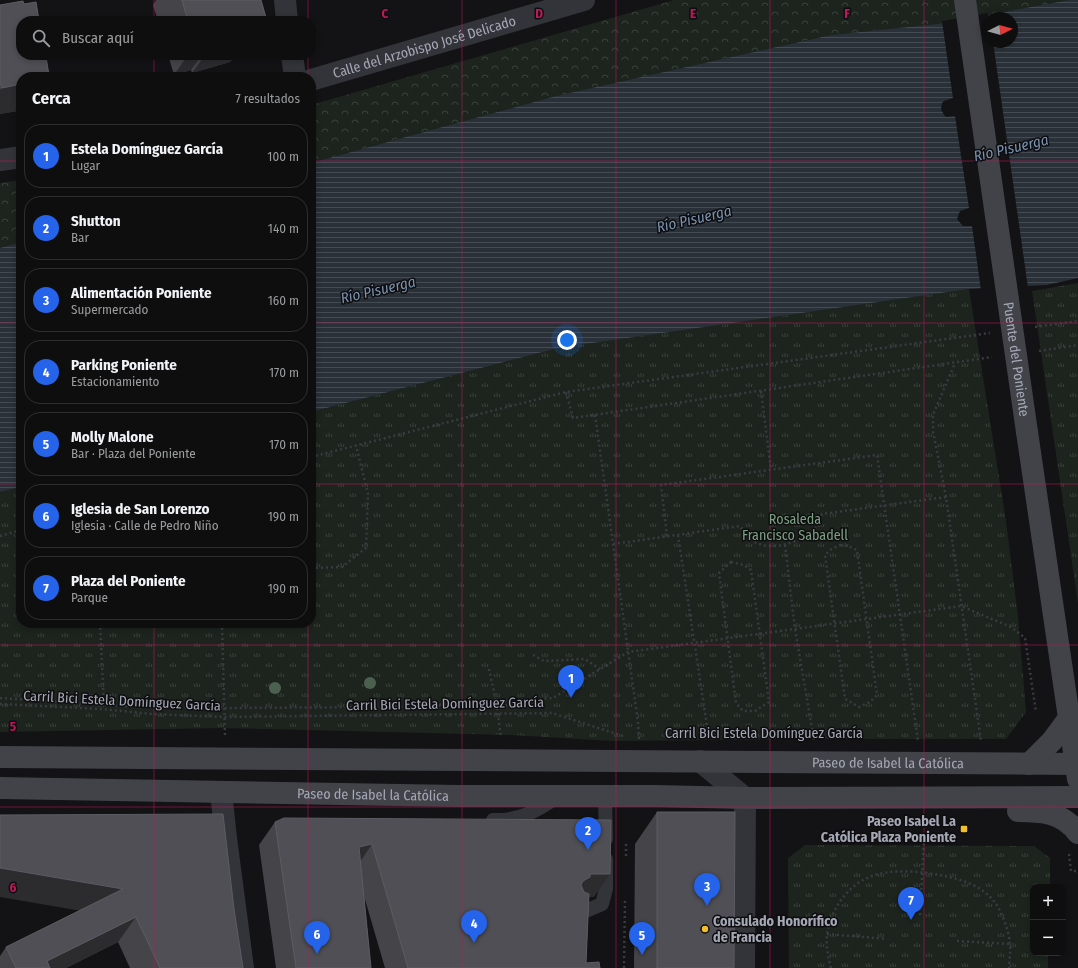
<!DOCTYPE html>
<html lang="es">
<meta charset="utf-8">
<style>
body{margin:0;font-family:"Fira Sans Condensed",sans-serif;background:#1c1c1d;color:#f1f3f6}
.controls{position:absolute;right:12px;bottom:12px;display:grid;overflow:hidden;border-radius:8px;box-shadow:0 2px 6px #0003}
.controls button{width:36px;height:36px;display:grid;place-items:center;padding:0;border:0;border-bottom:1px solid #2e2e2f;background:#0e0e0f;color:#f1f3f6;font:20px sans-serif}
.compass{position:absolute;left:982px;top:12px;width:36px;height:36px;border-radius:50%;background:#0e0e0f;box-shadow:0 2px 6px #0003;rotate:84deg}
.you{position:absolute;left:567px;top:340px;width:14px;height:14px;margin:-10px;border:3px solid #fff;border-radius:50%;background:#1a73e8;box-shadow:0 0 0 6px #1a73e833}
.badge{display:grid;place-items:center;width:26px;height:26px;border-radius:50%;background:#2563eb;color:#fff;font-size:13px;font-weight:700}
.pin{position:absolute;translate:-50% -33px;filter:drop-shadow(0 1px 2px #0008)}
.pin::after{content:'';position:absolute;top:21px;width:14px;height:12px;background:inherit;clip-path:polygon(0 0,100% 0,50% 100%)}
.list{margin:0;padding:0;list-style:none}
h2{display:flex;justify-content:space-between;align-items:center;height:52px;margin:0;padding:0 16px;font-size:17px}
h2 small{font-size:13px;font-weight:400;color:#9b9c9e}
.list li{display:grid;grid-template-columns:26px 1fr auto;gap:12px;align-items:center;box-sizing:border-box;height:64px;margin:0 8px 8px;padding:0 8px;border:1px solid #2e2e2f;border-radius:16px}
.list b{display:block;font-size:15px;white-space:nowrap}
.list p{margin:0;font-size:13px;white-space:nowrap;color:#9b9c9e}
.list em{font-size:13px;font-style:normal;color:#9b9c9e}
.icon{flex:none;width:22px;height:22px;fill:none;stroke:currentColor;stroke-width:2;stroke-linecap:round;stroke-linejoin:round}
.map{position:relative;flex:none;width:1078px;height:968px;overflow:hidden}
.search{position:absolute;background:#0e0e0f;box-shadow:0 2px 6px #0003;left:16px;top:16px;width:300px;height:44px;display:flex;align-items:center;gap:10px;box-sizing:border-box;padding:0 14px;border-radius:16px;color:#9b9c9e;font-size:15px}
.panel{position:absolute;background:#0e0e0f;box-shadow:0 2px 6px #0003;left:16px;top:72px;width:300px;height:556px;border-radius:16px}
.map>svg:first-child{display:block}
.forest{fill:url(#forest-crowns)}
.park{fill:url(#park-tufts)}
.water{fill:url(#water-rules);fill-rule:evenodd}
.pier{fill:#131214}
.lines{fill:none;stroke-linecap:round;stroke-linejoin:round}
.path{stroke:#393b40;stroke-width:2.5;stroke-dasharray:2 3;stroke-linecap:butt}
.service{stroke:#333439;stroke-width:14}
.minor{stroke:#333439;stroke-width:22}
.secondary{stroke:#414349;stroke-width:22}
.secondary-bridge{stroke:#414349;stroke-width:22}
.tree{fill:#4c604f}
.wall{fill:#444449}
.shaded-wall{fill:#2c2c2f}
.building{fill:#4f4f55;stroke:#5c5d64}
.grid{fill:none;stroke:#c2185b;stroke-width:1;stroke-opacity:0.55}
.poi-dot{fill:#f2bf2c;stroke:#0e0d0f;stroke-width:1.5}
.labels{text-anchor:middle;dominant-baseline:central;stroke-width:3;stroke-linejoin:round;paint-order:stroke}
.street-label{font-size:14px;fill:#a4a8b5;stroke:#0e0d0f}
.park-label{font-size:14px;fill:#7ba080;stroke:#0e0d0f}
.poi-label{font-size:14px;font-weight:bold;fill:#a4a8b5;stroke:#0e0d0f;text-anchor:end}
.water-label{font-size:15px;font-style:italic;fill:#7a93b0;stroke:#0e0d0f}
.grid-label{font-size:13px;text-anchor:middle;font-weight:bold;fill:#c2185b;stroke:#0e0d0f;stroke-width:3;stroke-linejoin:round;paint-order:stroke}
</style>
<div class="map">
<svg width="1078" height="968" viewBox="0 0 1078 968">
<defs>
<pattern id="forest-crowns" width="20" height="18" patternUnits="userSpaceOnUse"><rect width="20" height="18" fill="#1d241e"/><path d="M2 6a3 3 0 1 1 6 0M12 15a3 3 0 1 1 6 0" fill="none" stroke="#3b413c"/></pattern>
<pattern id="park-tufts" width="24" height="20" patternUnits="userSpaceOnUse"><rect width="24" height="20" fill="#1d241e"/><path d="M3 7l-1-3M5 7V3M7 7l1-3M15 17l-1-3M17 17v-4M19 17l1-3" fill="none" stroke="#3b413c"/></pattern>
<pattern id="water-rules" width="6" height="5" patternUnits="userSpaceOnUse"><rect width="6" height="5" fill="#293038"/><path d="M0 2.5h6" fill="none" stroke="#454b53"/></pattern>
</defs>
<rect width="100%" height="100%" fill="#131214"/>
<path class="forest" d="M674 0H1069L937 24 831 35 556 96 311 163V105Z
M21 180V242L0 248V183Z"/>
<path class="park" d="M1078 283V603L1032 291Z
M969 289 1006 521 1018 616 1026 712 1006 739H802L613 741 511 735 221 728 0 732V492L21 487V623H311V412L558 348Z
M805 845 1034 846 1050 858V887H1033V953H1048V968H789L788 858Z"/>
<path class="water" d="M1069 0H1078V278L1047 285 969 289 558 348 311 412V163L556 96 831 35 937 24ZM988 18H1012V42H988Z
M21 242V487L0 492V248Z"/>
<path class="pier" d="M988 13V42H993L1028 288 981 290 972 226H963L957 219 960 211 969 208 955 116 946 117 944 115 941 109 942 103 944 101 953 98 942 21Z"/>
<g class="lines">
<path class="path" d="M1035 327 1078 321
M1039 351 1078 345
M761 391 771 470
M566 392 573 418 992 357
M595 415 638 722 639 739
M311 457 566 392 990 333
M946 497 933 431V415L955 363
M678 535 707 726V738
M0 536 21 530
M667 536 661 485 877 455 918 741
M613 544 740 526C745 533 749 540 757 543 775 552 809 540 819 523 820 520 821 517 822 514L946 497 981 741
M785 545 795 629 814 740
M840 545 848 546 857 550 877 695 870 702 859 707 845 699 825 555 830 550Z
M731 562 744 565 751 570 769 702 755 711H743L736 703 719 573Z
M311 568 342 567 366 548 368 494 356 445
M100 623 104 705
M222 623 225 736
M533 655 544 661 585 659 600 669
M489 669 496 701 501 737
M0 698 137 707 225 708 393 707 553 698 628 652 961 606 1011 627 1025 638 1036 712
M0 704 101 709 152 714 225 717 552 713 623 736
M1069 854 1071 871H1078
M626 856V843
M920 915 924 839
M827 934 887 939
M957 941 1010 944
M624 968 625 899
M831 968C828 957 826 946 827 935 830 912 845 889 865 879 886 868 918 871 940 875 959 879 979 884 992 899 1001 908 1009 931 1010 944 1011 951 1009 960 1009 968"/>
<path class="service" d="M605 796 606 839
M493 820C519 821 538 811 558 796
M573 909 588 910 602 904 606 889V859"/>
<g class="minor">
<path d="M285 0 287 21"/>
<path d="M292 55 295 77"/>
<path id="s1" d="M311 80 584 0"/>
<path d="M0 160 21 157"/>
<path d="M700 761 745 798 744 968"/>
<path d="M221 792 226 838 243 968"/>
</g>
<g class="secondary">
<path d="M1027 432 1078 779"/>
<path id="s2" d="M0 757 1078 764"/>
<path d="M1029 764 1052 741 1069 718"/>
<path id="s3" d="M0 788 458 796H655L745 798 1078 797"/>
<path d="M1018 811C1042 811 1062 812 1078 833"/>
</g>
<path class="secondary-bridge" id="s4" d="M965 0 1027 432"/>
</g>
<g class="tree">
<circle cx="370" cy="683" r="6"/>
<circle cx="275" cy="688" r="6"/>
</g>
<path class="wall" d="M156 0H261L267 21H158L153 5Z
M24 4 39 20V21H21L20 107 17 111 0 114V5Z
M168 55H241L234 57 230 62 192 73 191 70 174 75Z
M657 812 734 968H634L635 844Z
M275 822 594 897H589L586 963 600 968H385L364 896 371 968H276L259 845Z
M234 909 243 968H130L118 942 66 968H0V956L6 947 80 911Z"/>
<path class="shaded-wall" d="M188 55H202L191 70 174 75Z
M205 55H241L234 57 230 62 192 73Z
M21 84V107L17 111 0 114V90L2 88Z
M372 844 356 868 359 847Z
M0 868 123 889 105 915 0 897Z
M590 874H610L594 897H576L583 881Z
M136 917 118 942 66 968H42L47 961Z"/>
<path class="building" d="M182 0H261L267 21H188Z
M23 1 24 4 36 2 39 20 33 21H21V55H38L39 58 46 57 49 75 41 77H21V84L2 88 1 84H0V5Z
M657 812H735L734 968H657Z
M223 814 234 909 243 968H160L136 917 47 961 50 968H16L6 947 123 889 0 868V815Z
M284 818 611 820 610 874H590V877L583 881 581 885 584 892 589 894 586 963 599 962 600 968H408L372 844 359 847 371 968H296L275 822Z"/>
<path class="grid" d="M154 0V21M308 0V21M462 0V968M616 0V968M770 0V968M924 0V968M154 55V77M308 55V77M0 161H21M311 161H1078M0 323H21M311 323H1078M0 484H21M311 484H1078M154 623V968M308 623V968M0 645H1078M0 807H1078"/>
<g class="poi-dot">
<rect x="960" y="825" width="8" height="8" rx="2"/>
<circle cx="705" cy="929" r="4"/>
</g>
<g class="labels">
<g class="street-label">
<text stroke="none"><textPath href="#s1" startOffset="118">Calle del Arzobispo José Delicado</textPath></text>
<text stroke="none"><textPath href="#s4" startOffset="363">Puente del Poniente</textPath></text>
<text transform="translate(122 701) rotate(3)">Carril Bici Estela Domínguez García</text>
<text transform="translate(445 704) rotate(-1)">Carril Bici Estela Domínguez García</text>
<text x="764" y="733">Carril Bici Estela Domínguez García</text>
<text stroke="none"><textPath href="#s2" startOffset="888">Paseo de Isabel la Católica</textPath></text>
<text stroke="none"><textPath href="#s3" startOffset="373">Paseo de Isabel la Católica</textPath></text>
</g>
<g class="park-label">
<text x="795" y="519">Rosaleda<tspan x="795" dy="16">Francisco Sabadell</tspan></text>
</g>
<g class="poi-label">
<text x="956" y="821">Paseo Isabel La<tspan x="956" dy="16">Católica Plaza Poniente</tspan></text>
<text x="713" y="921" text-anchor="start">Consulado Honorífico<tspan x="713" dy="16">de Francia</tspan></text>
</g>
<g class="water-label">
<text transform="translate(1011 148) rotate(-13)">Río Pisuerga</text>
<text transform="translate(694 219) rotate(-13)">Río Pisuerga</text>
<text transform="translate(378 290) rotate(-13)">Río Pisuerga</text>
</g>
</g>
<g class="grid-label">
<text x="385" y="18">C</text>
<text x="539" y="18">D</text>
<text x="693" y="18">E</text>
<text x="847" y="18">F</text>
<text x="13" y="731">5</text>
<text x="13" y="892">6</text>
</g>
</svg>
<div class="controls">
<button>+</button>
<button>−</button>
</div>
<svg class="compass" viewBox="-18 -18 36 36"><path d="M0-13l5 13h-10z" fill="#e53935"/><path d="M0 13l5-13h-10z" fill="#9b9c9e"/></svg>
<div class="you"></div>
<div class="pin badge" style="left:571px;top:698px">1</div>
<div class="pin badge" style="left:588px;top:850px">2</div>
<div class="pin badge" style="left:707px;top:906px">3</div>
<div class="pin badge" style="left:474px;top:943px">4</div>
<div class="pin badge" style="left:642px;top:955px">5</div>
<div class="pin badge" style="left:317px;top:954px">6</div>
<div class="pin badge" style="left:911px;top:920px">7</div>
<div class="search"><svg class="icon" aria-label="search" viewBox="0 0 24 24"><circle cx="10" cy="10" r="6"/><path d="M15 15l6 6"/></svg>Buscar aquí</div>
<section class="panel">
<h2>Cerca<small>7 resultados</small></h2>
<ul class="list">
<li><span class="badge">1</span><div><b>Estela Domínguez García</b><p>Lugar</p></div><em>100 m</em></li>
<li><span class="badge">2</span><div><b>Shutton</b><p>Bar</p></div><em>140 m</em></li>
<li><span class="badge">3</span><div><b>Alimentación Poniente</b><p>Supermercado</p></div><em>160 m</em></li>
<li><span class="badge">4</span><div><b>Parking Poniente</b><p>Estacionamiento</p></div><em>170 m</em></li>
<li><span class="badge">5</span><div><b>Molly Malone</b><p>Bar · Plaza del Poniente</p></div><em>170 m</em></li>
<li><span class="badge">6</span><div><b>Iglesia de San Lorenzo</b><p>Iglesia · Calle de Pedro Niño</p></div><em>190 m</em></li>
<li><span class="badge">7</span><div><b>Plaza del Poniente</b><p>Parque</p></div><em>190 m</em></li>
</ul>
</section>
</div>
